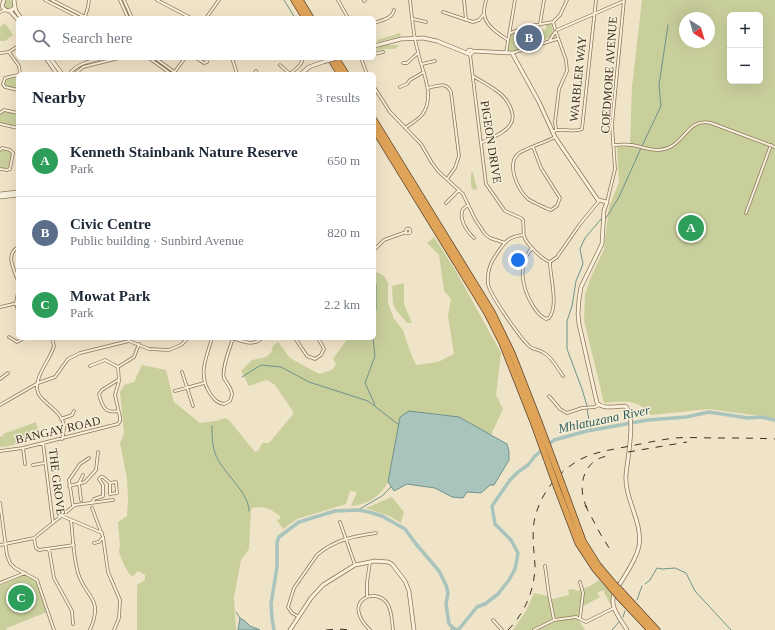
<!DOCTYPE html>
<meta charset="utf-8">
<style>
body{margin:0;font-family:"Times New Roman",serif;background:#f6f6f7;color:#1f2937}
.controls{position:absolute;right:12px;top:12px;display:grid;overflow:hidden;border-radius:6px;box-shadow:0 4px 16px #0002}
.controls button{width:36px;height:36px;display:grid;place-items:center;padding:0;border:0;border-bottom:1px solid #e0e1e3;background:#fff;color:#1f2937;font:20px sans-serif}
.compass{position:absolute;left:679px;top:12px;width:36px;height:36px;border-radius:50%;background:#fff;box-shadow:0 4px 16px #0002;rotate:143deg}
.you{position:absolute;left:518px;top:260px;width:14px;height:14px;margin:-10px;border:3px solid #fff;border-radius:50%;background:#1a73e8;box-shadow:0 0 0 6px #1a73e833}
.badge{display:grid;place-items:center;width:26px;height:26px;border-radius:50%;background:#9e2a2b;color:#fff;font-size:13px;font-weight:700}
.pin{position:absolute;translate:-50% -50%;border:2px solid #fff;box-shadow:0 1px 4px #0006}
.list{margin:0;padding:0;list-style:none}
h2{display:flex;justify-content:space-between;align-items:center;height:52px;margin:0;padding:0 16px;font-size:17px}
h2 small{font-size:13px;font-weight:400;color:#747a83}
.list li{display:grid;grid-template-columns:26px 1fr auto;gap:12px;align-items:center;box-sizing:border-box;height:72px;padding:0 16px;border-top:1px solid #e0e1e3}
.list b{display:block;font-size:15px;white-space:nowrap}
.list p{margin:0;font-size:13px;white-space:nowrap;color:#747a83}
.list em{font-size:13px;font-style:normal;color:#747a83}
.icon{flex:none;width:22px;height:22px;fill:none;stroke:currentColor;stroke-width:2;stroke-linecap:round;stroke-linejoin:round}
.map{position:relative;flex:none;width:775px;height:630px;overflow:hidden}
.search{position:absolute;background:#fff;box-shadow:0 4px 16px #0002;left:16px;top:16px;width:360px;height:44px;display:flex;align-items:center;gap:10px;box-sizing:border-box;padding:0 14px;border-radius:6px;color:#747a83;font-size:15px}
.panel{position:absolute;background:#fff;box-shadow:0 4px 16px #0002;left:16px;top:72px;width:360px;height:268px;border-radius:6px}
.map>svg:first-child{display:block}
.green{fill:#c9cf9b;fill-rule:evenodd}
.water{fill:#a9c4bc;stroke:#6f938a}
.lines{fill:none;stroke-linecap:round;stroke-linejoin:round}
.stream{stroke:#6f938a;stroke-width:1}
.river{stroke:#a9c4bc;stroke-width:3.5}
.minor-casing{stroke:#8d765c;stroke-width:3.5}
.tertiary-casing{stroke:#8d765c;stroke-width:4.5}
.motorway-casing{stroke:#5b4430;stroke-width:7}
.minor{stroke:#faf1dc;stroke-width:2}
.tertiary{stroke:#faf1dc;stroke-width:3}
.motorway{stroke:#e0a458;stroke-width:5.5}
.rail{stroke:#3d2e20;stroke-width:1;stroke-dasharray:7 7;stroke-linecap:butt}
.tertiary-bridge-casing{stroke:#8d765c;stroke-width:4.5;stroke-linecap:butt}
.motorway-bridge-casing{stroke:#5b4430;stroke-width:7;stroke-linecap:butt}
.tertiary-bridge{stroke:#faf1dc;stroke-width:3}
.motorway-bridge{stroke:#e0a458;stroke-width:5.5}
.labels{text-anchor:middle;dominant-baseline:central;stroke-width:3;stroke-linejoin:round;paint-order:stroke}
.street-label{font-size:12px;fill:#3d2e20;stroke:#f7eed8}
.water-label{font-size:13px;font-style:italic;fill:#2f5d5a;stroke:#f7eed8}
</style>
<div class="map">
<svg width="775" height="630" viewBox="0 0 775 630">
<rect width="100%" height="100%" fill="#f0e4c8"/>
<path class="green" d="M4 5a5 5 0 1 1 10 0a5 5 0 1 1-10 0Z
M642 0H775V418L709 409 651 415C637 398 624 401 604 403L584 320 585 295 590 279 604 249 609 207 619 182 617 147 630 146 632 87ZM730 15H760V81H730ZM685 18H709V42H685Z
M5 23 13 35 5 41H0V27Z
M546 24H551C554 30 553 34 549 38L513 53 507 52 510 33 517 31 519 40 524 47 541 36 537 31 546 29Z
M400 33 401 36 378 42 377 40Z
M386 45H398L399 46 394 49H385L374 51V49Z
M18 76V89L4 85 5 78Z
M3 111 18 114V127L0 123V113Z
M2 149 11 150 12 152 10 168 8 169 0 168V150Z
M473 172 477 189 476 190 472 189 471 185V173Z
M434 237 457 273 501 353 496 395 503 409 491 435 459 417H400L388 482C381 496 367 505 351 506L357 492 350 491 346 504 297 519 283 529 276 519 279 520 280 516C269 508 264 506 252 508L251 511 249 549 241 560 234 597 236 630H137V585L145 580V575L138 571 133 576 130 575 124 565 119 552 120 545 118 522 127 516 128 501 127 479 120 443 124 433 120 392 124 385 134 382 142 365 166 370 174 402 200 423 216 421 225 418 229 420 255 452 259 450 262 443H269L294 413 275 385 267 380 249 386 241 371 252 360 266 357 271 353 273 346 278 342 290 358 319 374 332 370 336 364 333 359 348 338H374V275L377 272 384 276 388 283V303L394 319 403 330 411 354 416 365 438 362 454 354 448 316 451 299 444 291 439 255 427 243Z
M404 283V304L412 323H407L396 310 393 303 392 286Z
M36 422 40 438 9 446 3 434Z
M3 435 9 446 0 447V437Z
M392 497 404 512 401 523 389 516 366 508Z
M25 574 36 580 47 612 7 628 6 630H0V585Z
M599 580 613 595 612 606H611L603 590 597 593 600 597 580 608 578 619 585 630H513L526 611 534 593 548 596 549 600 569 595 568 590 574 589 577 591C587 587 590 587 599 580Z"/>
<path class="water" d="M409 411 459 417 507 444 509 452V460L494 485H490L481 493 467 492 463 498 452 497 435 488 407 484 394 491 388 482 400 417Z
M240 618 245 621 250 626 260 630H238Z"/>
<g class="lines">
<path class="stream" d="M284 0 295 18
M606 218 619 197 641 148 661 106 659 85 668 25
M374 319 376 308V284
M373 338 375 356 365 383 375 405
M242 377 261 365 281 367 309 382 368 401 399 425
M587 406 582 389 567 349V321L572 306 576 281 583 264 580 249 585 238 602 218
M587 409 591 431
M212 426C212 435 212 444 215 453 221 472 249 491 249 511
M358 510 382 496 391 487
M645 584 650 580 657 568 662 569 675 568 686 573 695 591 731 630
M637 600 642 586
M236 612 240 618
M623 617 625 611
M459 629V630
M451 630 452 626
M612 630 619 622"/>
<path class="river" d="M274 630 272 618 271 604 277 567V542L279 537 299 522 335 511 358 510 369 512 382 516 405 529 416 544 439 571 446 585 448 593 446 604 449 624 456 630 459 629 477 607 485 604 498 594 509 580 515 569 518 553 511 540 495 524 492 506 510 480 518 472 528 465 535 456 554 440 587 431 648 420 686 417 709 412 748 418 761 417 775 420"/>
<defs>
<path id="minor" d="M45 0 80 18
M52 0 87 18
M120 0 128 18
M124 0 132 18
M157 0 191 18
M338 0 348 18
M464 0 466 20
M486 0C485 4 484 9 484 13 485 26 499 34 508 40
M364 1 365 0
M0 12 5 10
M443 12 473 22 479 20 484 14
M85 17 88 7 89 0
M206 18 219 0
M413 19 426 22
M374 23C382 20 392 19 394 10
M540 24 544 0
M555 29 553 22 560 15 567 0
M557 30 624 1
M510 33 530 26 553 22
M550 40 555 32
M9 52 19 66 20 74
M0 53 9 52 18 46
M506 53 515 0
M512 53 557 39
M374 54 383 52
M470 54 486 184 505 211 521 218 523 220C524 225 523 231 524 236 526 244 543 260 550 262L557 257 580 224 599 201
M149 58 171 74
M155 58 177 74
M196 58 204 63 207 62 206 58
M232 58 237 74
M361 58 367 74
M403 63H407L418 53
M422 64 435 61
M280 65 290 74
M69 74C78 63 90 61 103 58
M75 74 83 67 119 58
M173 74 185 58
M254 74 256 71 257 74
M290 74C296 68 301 67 303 58
M18 75 5 78 3 84 5 87 18 90
M473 76C481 81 489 85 497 91 506 97 518 114 510 125 504 134 490 138 481 143
M374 87 390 112 421 144 432 163 438 171 463 194 475 219 485 234 490 238 505 243
M400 87 407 84 410 80 424 72
M428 88C437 86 446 81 451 92L459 156 455 168 447 179
M0 113 4 110 18 113
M0 124 18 128
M405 128C410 124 418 120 422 115 436 96 422 72 418 52 413 35 412 17 410 0
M556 129 555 122 559 89 567 71 566 60 556 32
M552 132C562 126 573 134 582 129L596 0
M613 145C619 145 625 144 632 145 644 147 655 153 668 148 686 141 688 118 711 123L775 147
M533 147 541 168 560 198 557 206 551 210 548 209C542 206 534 203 528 199 518 190 506 165 518 154 523 149 547 142 555 137
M0 150 2 148 10 150 13 153 10 169 7 170 0 169
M607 202 615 169 612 125 624 0
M446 203 459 190
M468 205 463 209C458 218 467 232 474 238
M746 213 771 145
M405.5 231a2.5 2.5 0 1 1 5 0a2.5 2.5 0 1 1-5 0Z
M524 235C508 236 504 243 496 255 490 263 487 274 488 284 490 295 519 336 528 345 532 350 539 349 544 353 552 357 558 369 563 376
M18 247C5 255 14 269 18 281
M532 248C517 265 522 288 533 306 536 311 540 316 546 319L549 318C559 305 550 278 550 262
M374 250 384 240 406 232
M18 292 16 303 18 311
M0 307 18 303
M9 337 17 342 24 338
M52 338 54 346C50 360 36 374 37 389 38 402 62 409 64 426 64 430 63 435 62 439
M212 338C206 359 197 375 211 395 215 400 217 403 224 404L230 401 232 395C232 388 227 384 224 378 221 370 230 348 233 338
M232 338C242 341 253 347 262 338
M295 338 307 356 315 359 321 355 324 349 318 338
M90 366 105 360 118 367
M182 372 193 406
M0 379 8 373
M175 391 204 383
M549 396 560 409 567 413 582 408 595 407 599 405
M0 405 38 383 55 377 68 359 80 353 129 341 149 349 169 350 181 345 188 338
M118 411C105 414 102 406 99 394L102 390 118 380
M61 419 72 415 74 411
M43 443 53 523
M23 448 25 464
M0 451 23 448 118 424 120 421V417L115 395 119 381 118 367 134 357 139 344
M33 465 45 463
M69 486 85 482 96 470 98 452
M81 500 79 483 83 475
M0 503 7 555 10 563 15 568 37 580 54 630
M92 503 94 499 103 496V485L99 479 101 477H103L110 483V494L117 493 116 482 110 483
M73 506 69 480 80 464 89 458
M92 508 103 537 108 572 120 600 119 618 114 630
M62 516 102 533
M71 520C73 537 73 556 78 573 86 599 104 597 90 630
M340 522 355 565
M34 538 36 548 39 550 74 545
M94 543 99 542 103 537
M0 545 34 538 75 505 113 500
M49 549 54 578 72 611 73 624
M545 566 549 595 554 620
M0 583 25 573
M367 597V582L370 562
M299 617 292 613 288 607 294 588 317 555C334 540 354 536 376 533
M580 618 583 593 580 582
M493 620 502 630
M370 630C341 602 374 586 387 603 392 610 392 622 393 630
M534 630 554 620 576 617 586 622 614 608"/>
<path id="tertiary" d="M4 0 2 6C5 12 11 12 15 7L14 0
M15 7 16 11 21 18
M10 11 18 20
M374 46 401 39 423 38 437 41 469 54
M468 52a2 2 0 1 1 4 0a2 2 0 1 1-4 0Z
M472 51 512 53 539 102 555 137 598 200 607 202 604 210 602 244 581 287 579 299 578 314 579 324 597 403C604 410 616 406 625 406 637 414 627 461 626 475 624 498 643 522 639 546 636 561 625 575 618 587
M46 58 57 74
M50 58 62 74
M301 74 309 67 323 62
M0 194 18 192
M0 197 18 195
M615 592C608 606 620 618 627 630
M290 630 311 598 323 585 355 565 375 561 388 562 392 564 405 581 409 591 414 630"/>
<path id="motorway" d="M294 0 305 18
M300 0 311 18
M330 58 340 74
M336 58 346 74
M374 120 492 312 512 353 539 422
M374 129 487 313 502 343 534 424
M562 484 583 541 598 565 614 584
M557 488 578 543 595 569 612 589
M622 592 657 630
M619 597 650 630"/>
</defs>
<use href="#minor" class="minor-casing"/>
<use href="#tertiary" class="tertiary-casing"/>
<use href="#motorway" class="motorway-casing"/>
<use href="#minor" class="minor"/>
<use href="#tertiary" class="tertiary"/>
<use href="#motorway" class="motorway"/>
<path class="rail" d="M628 452 687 442
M585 505 601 535 611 551
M587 508C577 488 582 461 607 456
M326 630 338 629 351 630
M508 630C525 613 535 589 535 565 534 551 532 537 534 522 539 495 557 472 581 459 595 452 610 450 625 447 641 444 658 440 675 438 689 437 704 438 718 438 737 438 756 438 775 439"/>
<defs>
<path id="tertiary-bridge" d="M323 62 337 58"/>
<path id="motorway-bridge" d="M539 422 562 484
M534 424 557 488
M614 584 622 592
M612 589 619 597"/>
</defs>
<use href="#tertiary-bridge" class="tertiary-bridge-casing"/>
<use href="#motorway-bridge" class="motorway-bridge-casing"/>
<use href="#tertiary-bridge" class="tertiary-bridge"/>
<use href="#motorway-bridge" class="motorway-bridge"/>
</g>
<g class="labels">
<g class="street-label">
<text transform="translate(609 75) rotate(-86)">COEDMORE AVENUE</text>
<text transform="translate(578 79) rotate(-84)">WARBLER WAY</text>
<text transform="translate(491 142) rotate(81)">PIGEON DRIVE</text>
<text transform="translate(58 430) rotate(-13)">BANGAY ROAD</text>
<text transform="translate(57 482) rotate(83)">THE GROVE</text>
</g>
<g class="water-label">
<text transform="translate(604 419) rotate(-12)">Mhlatuzana River</text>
</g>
</g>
</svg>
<div class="controls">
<button>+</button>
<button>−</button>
</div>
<svg class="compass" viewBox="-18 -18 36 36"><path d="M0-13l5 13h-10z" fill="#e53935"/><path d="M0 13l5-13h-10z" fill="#747a83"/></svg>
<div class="you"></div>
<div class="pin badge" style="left:691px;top:228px;background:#2e9e5b">A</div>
<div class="pin badge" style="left:529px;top:38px;background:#5c6f8a">B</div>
<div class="pin badge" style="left:21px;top:598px;background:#2e9e5b">C</div>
<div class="search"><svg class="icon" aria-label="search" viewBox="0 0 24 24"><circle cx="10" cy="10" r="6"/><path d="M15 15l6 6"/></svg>Search here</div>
<section class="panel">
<h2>Nearby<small>3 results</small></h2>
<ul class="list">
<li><span class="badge" style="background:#2e9e5b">A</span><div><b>Kenneth Stainbank Nature Reserve</b><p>Park</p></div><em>650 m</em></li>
<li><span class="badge" style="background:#5c6f8a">B</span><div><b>Civic Centre</b><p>Public building · Sunbird Avenue</p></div><em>820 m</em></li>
<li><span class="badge" style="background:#2e9e5b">C</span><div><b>Mowat Park</b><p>Park</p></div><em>2.2 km</em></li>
</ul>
</section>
</div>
